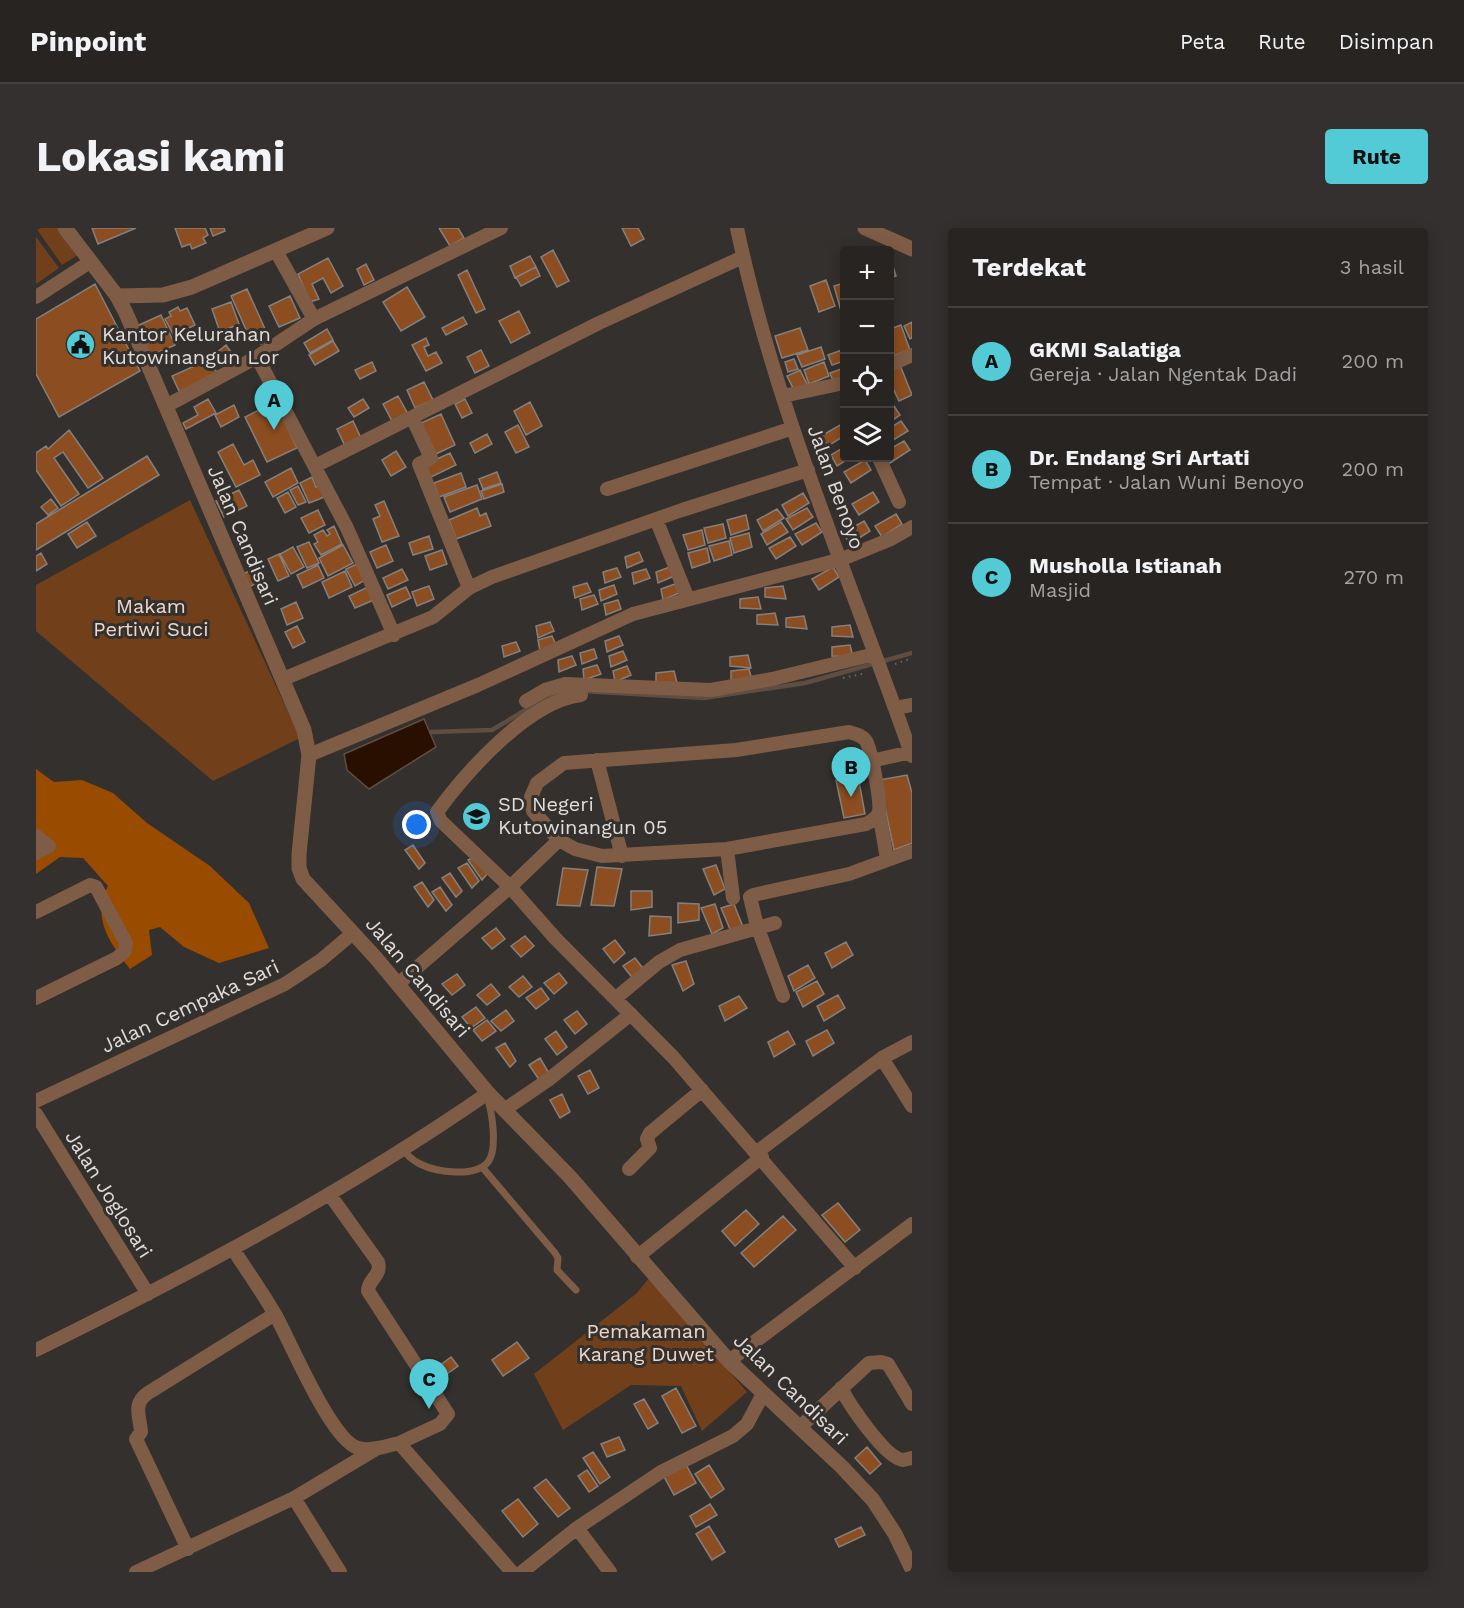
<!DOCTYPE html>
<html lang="id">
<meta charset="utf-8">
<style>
body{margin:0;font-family:"Work Sans",sans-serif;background:#33302f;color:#f1f3f6}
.controls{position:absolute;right:18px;top:18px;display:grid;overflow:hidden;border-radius:6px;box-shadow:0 3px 15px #0003}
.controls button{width:54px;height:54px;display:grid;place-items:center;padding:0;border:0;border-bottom:2px solid #434140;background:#272422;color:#f1f3f6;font:30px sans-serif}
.you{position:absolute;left:381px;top:597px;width:21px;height:21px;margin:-15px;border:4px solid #fff;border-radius:50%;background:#1a73e8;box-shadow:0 0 0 9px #1a73e833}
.badge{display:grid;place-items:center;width:39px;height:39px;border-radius:50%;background:#52cbd7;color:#111;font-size:20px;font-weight:700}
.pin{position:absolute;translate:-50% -50px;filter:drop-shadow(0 2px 3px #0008)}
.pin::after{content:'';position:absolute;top:32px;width:21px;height:18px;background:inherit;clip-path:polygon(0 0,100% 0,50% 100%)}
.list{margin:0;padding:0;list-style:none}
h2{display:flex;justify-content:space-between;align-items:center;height:78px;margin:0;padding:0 24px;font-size:26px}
h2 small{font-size:20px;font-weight:400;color:#a4a4a5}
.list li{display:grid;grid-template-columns:39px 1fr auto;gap:18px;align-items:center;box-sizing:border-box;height:108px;padding:0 24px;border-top:2px solid #434140}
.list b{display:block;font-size:22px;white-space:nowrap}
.list p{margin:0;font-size:20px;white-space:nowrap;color:#a4a4a5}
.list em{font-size:20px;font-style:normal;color:#a4a4a5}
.icon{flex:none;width:33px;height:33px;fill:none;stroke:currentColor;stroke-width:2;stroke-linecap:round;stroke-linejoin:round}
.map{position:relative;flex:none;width:876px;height:1344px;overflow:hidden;border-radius:6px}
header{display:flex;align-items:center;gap:36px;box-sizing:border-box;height:84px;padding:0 30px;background:#272422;border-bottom:2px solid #434140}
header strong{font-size:28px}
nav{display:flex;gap:33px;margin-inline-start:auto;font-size:21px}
.intro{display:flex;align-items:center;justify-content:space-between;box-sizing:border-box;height:144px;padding:0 36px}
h1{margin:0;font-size:42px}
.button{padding:15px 27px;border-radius:6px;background:#52cbd7;color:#111;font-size:21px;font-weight:700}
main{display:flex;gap:36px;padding:0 36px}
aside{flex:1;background:#272422;border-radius:6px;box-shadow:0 3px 15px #0003}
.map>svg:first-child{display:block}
.green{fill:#71401b}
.forest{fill:#994b00}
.water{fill:#280f00;stroke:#5f4d42;stroke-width:1.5}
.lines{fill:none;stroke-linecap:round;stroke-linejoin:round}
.stream{stroke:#5f4d42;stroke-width:4.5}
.building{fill:#8c4e20;stroke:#85807d;stroke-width:1.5}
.path{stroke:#6a6664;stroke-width:2;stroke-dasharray:1.5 4.5;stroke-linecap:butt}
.service{stroke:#7f5c46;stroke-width:7}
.minor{stroke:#7f5c46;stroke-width:14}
.tertiary{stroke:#7f5c46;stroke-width:15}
.labels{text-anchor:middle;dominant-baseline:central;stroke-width:6;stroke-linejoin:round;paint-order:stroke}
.poi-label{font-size:20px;fill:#e0dddb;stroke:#34302d;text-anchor:start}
.street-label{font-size:20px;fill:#e0dddb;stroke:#34302d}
.park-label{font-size:20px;fill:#efd8ca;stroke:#34302d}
</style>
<header>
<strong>Pinpoint</strong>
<nav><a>Peta</a><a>Rute</a><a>Disimpan</a></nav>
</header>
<div class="intro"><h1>Lokasi kami</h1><a class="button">Rute</a></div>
<main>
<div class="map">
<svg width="876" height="1344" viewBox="0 0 876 1344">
<rect width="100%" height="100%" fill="#34302d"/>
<path class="green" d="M0 0H27L45 25 26 37Z
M0 9 23 40 0 56Z
M154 272 264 510 177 553 0 403V357Z
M613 1050 711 1164 666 1203 645 1158 595 1157 527 1202 498 1146 601 1065Z"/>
<path class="forest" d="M0 541 18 554 46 552 77 565 111 595 174 638 213 675 233 720 183 735 148 719 124 699 113 702 116 727 94 741C74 715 55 690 72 658L47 630 24 629 0 646Z"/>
<path class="water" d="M388 491 400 519 333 561 311 542 308 526Z"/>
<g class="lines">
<path class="stream" d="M546 463 668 470 769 455 876 425
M395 504 456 502 513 468 526 465"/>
</g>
<path class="building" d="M56 0H100L62 16Z
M139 0H169L172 7 167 10 170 15 156 21 154 16 146 19Z
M174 0H188L189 3 177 8Z
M403 0H422L428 10 414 18Z
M586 0H602L608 11 595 18Z
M517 22 533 53 521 59 505 29Z
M494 28 500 39 479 50 474 38Z
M854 28 860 48 854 50Z
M292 30 307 58 295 65 287 50 276 56 283 71 274 74 262 46Z
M330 36 338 52 328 57 321 41Z
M500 39 504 48 485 58 480 49Z
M431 42 449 81 440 85 422 47Z
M790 52 799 78 783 84 774 58Z
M808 55V82L805 83 798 58Z
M59 56 104 143 23 189 0 146V91Z
M371 59 389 89 365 103 347 74Z
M211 61 234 112 225 116 219 103 212 106 195 68Z
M254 68 264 90 243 99 233 78Z
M195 74 203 96 184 104 176 81Z
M142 79 144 83 151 80 159 97 138 108 129 91 135 88 133 84Z
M483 83 494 105 475 115 463 93Z
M125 87 139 117 114 128 101 98Z
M427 89 431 96 410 107 406 100Z
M876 94V110L874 111 868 98Z
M865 97 874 122 854 129V101Z
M764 100 772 122 746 130 739 108Z
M291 101 297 112 274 125 268 115Z
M390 110 393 117 388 119 392 128 400 124 406 135 390 143 376 117Z
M297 113 303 123 279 137 273 127Z
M190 117 202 134 192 142 180 125Z
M785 119 789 131 766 139 761 127Z
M445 122 453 138 439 145 431 129Z
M806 122 808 133 796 137 792 127Z
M174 131 183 149 145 167 136 148Z
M758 131 762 141 752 144 749 134Z
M336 134 340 143 324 151 319 142Z
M788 134 793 148 773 156 768 142Z
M864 137 876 167 863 173 854 154V141Z
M808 140V149L797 153 794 145Z
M764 142 772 158 759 164 751 148Z
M388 154 397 172 379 180 371 162Z
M362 168 372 186 357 195 347 176Z
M172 171 180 185 150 201 147 195 162 187 158 179Z
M327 171 333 180 318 189 312 180Z
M429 171 436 185 426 190 419 176Z
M239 174 261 220 231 234 209 189Z
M494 174 506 198 490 207 478 183Z
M198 177 203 189 185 199 179 187Z
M858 178 864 187 854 194V180Z
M405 186 419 217 400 226 385 195Z
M317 193 325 210 309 218 301 201Z
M865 193 872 203 854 214V200Z
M806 196 808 208 792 218 785 208Z
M482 197 493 219 480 225 469 204Z
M33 202 67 250 52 260 27 224 18 230 43 266 25 278 0 242V225L10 218 12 221Z
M451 206 456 216 439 225 434 215Z
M868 213 874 222 854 235 850 230H854V221Z
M197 216 208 237 217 232 224 247 200 259 182 224Z
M808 219V230H814L801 238 795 227Z
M360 223 370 239 355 248 346 232Z
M414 225 420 237 393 250 388 237Z
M111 228 123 247 0 322V296Z
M829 232 835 242 815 255 808 244Z
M255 240 262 255 237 269 229 254Z
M461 244 465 255 447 261 443 251Z
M425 245 430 259 403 269 398 255Z
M276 249 280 259 287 256 291 268 273 275 264 255Z
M466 256 468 264 448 271 445 263Z
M441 257 446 271 414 284 408 269Z
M262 258 270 274 262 277 254 262Z
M203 262 211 278 188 289 180 273Z
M252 264 260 279 249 285 241 270Z
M837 264 843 274 823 287 816 276Z
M767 265 773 275 752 288 746 277Z
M15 271 22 280 12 287 5 279Z
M348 273 363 308 346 314 337 291 344 288 339 277Z
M441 280 444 288 450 285 455 298 420 311 413 292Z
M771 280 777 289 757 302 750 291Z
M741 281 748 290 727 303 721 292Z
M282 282 289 297 273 305 265 290Z
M860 286 866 296 846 309 839 298Z
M710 287 713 301 695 307 691 292Z
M828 293 834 303 814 316 807 305Z
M51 294 60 308 41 320 32 306Z
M745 294 752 304 731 317 725 306Z
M780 295 786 304 766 317 759 306Z
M687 296 690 310 672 315 668 300Z
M298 298 306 316 285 327 278 316 282 314 278 307 287 302 291 308 294 306 291 302Z
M666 302 669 317 652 322 647 307Z
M713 305 716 319 698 325 694 310Z
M393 308 397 321 377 327 373 315Z
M754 309 760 318 740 331 733 320Z
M693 313 696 327 678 333 673 318Z
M273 314 283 335 271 340 261 319Z
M307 317 317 335 292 348 283 330Z
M350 317 357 333 341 340 334 324Z
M257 319 268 339 255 346 244 326Z
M671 320 674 334 656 340 652 325Z
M406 322 411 336 394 342 389 328Z
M603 324 607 333 591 340 589 329Z
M5 325 11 336 0 343V328Z
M243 326 253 348 242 353 232 331Z
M323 335 331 351 319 358 310 341Z
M282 337 288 350 267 360 261 347Z
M634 339 638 348 622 355 620 344Z
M797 339 803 349 783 362 776 351Z
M219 340 225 353 213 359 207 346Z
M581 340 585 349 569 355 567 344Z
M366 341 372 352 352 361 347 350Z
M610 341 614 350 598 356 596 345Z
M309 343 316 359 293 370 286 354Z
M551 355 555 364 539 370 537 359Z
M639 356 643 365 627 372 625 361Z
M578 357 581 366 565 373 563 362Z
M334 358 340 371 319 380 313 368Z
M393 358 398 371 381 378 376 364Z
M747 358 750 371 729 369V360Z
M370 359 375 370 356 379 351 367Z
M558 367 562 376 546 382 544 371Z
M722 369 725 381 704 380V371Z
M582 372 585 381 570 387 568 376Z
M260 374 267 390 251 397 245 381Z
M739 385 742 397 721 396V387Z
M768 388 771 401 750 399V390Z
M514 394 518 403 502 410 500 398Z
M814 397 817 409 796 408V399Z
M261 398 269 414 257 420 249 404Z
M516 408 520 417 504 423 502 412Z
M583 408 587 417 571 424 569 413Z
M480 414 484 423 468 429 466 418Z
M814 417 817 429 796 428V419Z
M558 421 561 430 546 436 544 425Z
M587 423 591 432 575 439 573 428Z
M712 427 715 440 694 438V429Z
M536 428 540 437 523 444 522 432Z
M561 437 565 446 548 452 547 441Z
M591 438 595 447 579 454 577 443Z
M713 441 716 453 695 452V443Z
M638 443 641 455 620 454V445Z
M871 547 876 565V615L858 622 843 552Z
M822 548 829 586 808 590 800 552Z
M377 617 389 635 383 641 369 622Z
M440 628 452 645 446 652 432 632Z
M431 635 443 653 436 660 422 640Z
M680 637 689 661 678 667 667 641Z
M561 639 586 641 578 678 555 677Z
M527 640 552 642 544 678 521 677Z
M414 645 426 663 420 669 406 650Z
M386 654 398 672 392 679 378 659Z
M404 659 416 677 410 683 396 664Z
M595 663H616V679L595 682Z
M642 675 663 676V692L642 695Z
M679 676 687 700 676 706 665 680Z
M698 676 707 699 696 706 685 680Z
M614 688 635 689V705L613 708Z
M460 700 469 711 456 721 446 710Z
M489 708 498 718 485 729 475 718Z
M579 712 589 725 578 735 567 721Z
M810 714 817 727 796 740 789 725Z
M599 730 609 743 598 752 587 738Z
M650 733 658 756 647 763 636 737Z
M772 737 779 750 758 763 752 748Z
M523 745 531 755 518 766 508 755Z
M421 746 429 757 416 767 406 756Z
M487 748 496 759 483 769 473 759Z
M781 753 788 766 767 779 760 764Z
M455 756 464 767 451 777 441 767Z
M505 760 513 771 500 781 490 770Z
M802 767 809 780 788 793 781 778Z
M703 768 711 780 689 793 683 778Z
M440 779 449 790 435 800 426 789Z
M470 782 478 793 465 803 455 793Z
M541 783 551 796 539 806 528 792Z
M451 792 460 803 446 813 437 802Z
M791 802 798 815 777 828 770 813Z
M520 803 531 819 521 827 509 811Z
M752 803 759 816 738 829 732 814Z
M469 815 480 833 474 839 460 820Z
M504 830 514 847 504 853 493 837Z
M554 842 563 860 552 866 542 848Z
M526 866 534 884 524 890 514 872Z
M802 975 824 1002 809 1014 786 987Z
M710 982 723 996 699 1018 686 1003Z
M747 988 760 1002 718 1039 705 1025Z
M481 1114 493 1130 467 1148 456 1132Z
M415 1129 422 1138 401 1153 395 1144Z
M640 1160 660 1198 646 1205 626 1168Z
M608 1171 622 1195 612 1201 598 1176Z
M583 1209 589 1222 571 1229 565 1216Z
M831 1219 845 1236 834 1246 819 1230Z
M557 1224 574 1249 564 1256 547 1230Z
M648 1233 660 1255 638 1267 626 1245Z
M673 1237 688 1261 675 1270 659 1246Z
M551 1242 562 1258 553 1264 542 1248Z
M510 1251 534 1280 522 1289 498 1260Z
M482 1271 502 1296 487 1309 466 1283Z
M674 1276 681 1287 660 1299 654 1288Z
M673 1298 689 1324 676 1332 660 1306Z
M825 1299 829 1307 803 1319 799 1311Z"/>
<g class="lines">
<path class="path" d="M859 436 876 430
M807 450 830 445"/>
<path class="service" d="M366 921C371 927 376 932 384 936 400 944 439 950 452 934 462 921 456 883 451 869
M446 939 519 1025 522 1030 521 1042 540 1062"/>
<path class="minor" d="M701 0C739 181 815 353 876 528
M240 23 278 91
M0 69 54 34
M221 129 311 300 358 407
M854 137 876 127
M747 168 808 155
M130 178 221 129 278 91 465 0
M376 189 395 230 383 236 433 360
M843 230 863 274
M281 237 563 95 707 29
M571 261 757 200
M620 291 652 371
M247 451 397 389 433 360 456 349 646 282 772 242
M490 473 509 462 529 456 675 462 736 451 839 426
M859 480 876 477
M813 504C820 506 826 507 830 513 835 521 845 573 843 583 842 590 836 593 830 596L691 621 566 628 539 621 523 612 497 583 495 569 501 555 528 535 700 522Z
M273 527 442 457 597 386 806 331 855 311 876 299
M561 532 586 628
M835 533 875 524
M843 584 851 631
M0 608 13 618 0 625
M523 612 474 659 519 710 637 829 819 1040
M691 621 697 670
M0 684 54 657 60 659 90 715 89 723 81 730 0 770
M362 756 474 659 405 593 401 584C431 543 493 473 545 467
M747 768 721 698 714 669 717 667 813 646 876 623
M580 770 623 734 644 722 739 695
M846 830 876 878
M0 873 249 756 285 732 317 705
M468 882 512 852 595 786
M0 886 112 1066
M721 924 846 830 876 814
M593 941 614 920 611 911 614 905 666 862
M294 967 342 1034C346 1048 332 1051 332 1063L412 1186 404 1196 363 1215
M197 1021C211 1043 227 1065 240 1088 255 1115 295 1212 322 1220 334 1224 351 1218 363 1215L476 1344
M601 1029 726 929
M0 1122C156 1045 309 964 452 865
M693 1133 876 996
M805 1160C813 1176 849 1230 867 1232 868 1232 875 1230 876 1230
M764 1199 833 1135 845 1134 852 1136 876 1176
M258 1270 304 1344
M541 1300 574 1344
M152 1321 100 1211 105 1204C104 1188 96 1176 112 1165L239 1086
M100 1344 258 1270 340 1221
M486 1344 541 1300 625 1244 697 1208 711 1196 727 1166"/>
<path class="tertiary" d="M29 0 81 68 90 85 268 502 273 527 263 626V640L267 651 340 730 452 865 534 949 693 1133 806 1239 837 1272 859 1306 876 1341
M829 0 876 21
M81 68 127 67 156 59 291 0"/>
</g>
<defs>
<symbol id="civic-disc" viewBox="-11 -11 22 22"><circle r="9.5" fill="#52cbd7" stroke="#34302d"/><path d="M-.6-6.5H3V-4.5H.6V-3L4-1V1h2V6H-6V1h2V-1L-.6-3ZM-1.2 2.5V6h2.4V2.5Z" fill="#111"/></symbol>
<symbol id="school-disc" viewBox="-11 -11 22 22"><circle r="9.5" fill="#52cbd7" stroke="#34302d"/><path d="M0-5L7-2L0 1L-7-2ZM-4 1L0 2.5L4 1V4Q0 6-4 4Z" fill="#111"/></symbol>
</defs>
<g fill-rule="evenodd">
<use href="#civic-disc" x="28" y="100" width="33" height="33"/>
<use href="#school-disc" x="424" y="572" width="33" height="33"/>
</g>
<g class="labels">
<g class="poi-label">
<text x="66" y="106">Kantor Kelurahan<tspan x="66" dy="23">Kutowinangun Lor</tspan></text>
<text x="462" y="576">SD Negeri<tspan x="462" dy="23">Kutowinangun 05</tspan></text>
</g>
<g class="street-label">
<text transform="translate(800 259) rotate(70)">Jalan Benoyo</text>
<text transform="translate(207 307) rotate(67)">Jalan Candisari</text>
<text transform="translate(382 749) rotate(50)">Jalan Candisari</text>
<text transform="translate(154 778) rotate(-25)">Jalan Cempaka Sari</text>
<text transform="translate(73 966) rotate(58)">Jalan Joglosari</text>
<text transform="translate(755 1161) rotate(44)">Jalan Candisari</text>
</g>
<g class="park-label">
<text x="115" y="378">Makam<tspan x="115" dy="23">Pertiwi Suci</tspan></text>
<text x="610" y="1103">Pemakaman<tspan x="610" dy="23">Karang Duwet</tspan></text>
</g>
</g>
</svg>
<div class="controls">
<button>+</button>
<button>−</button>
<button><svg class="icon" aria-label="locate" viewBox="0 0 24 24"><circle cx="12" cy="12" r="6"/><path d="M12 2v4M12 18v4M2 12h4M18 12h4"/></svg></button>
<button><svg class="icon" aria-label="layers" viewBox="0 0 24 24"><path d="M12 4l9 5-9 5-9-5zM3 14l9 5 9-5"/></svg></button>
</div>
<div class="you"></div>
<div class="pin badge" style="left:238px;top:202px">A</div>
<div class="pin badge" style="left:815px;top:569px">B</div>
<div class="pin badge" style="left:393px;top:1181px">C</div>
</div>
<aside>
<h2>Terdekat<small>3 hasil</small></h2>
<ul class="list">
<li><span class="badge">A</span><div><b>GKMI Salatiga</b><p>Gereja · Jalan Ngentak Dadi</p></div><em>200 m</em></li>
<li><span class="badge">B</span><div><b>Dr. Endang Sri Artati</b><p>Tempat · Jalan Wuni Benoyo</p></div><em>200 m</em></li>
<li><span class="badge">C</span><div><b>Musholla Istianah</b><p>Masjid</p></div><em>270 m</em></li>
</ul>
</aside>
</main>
